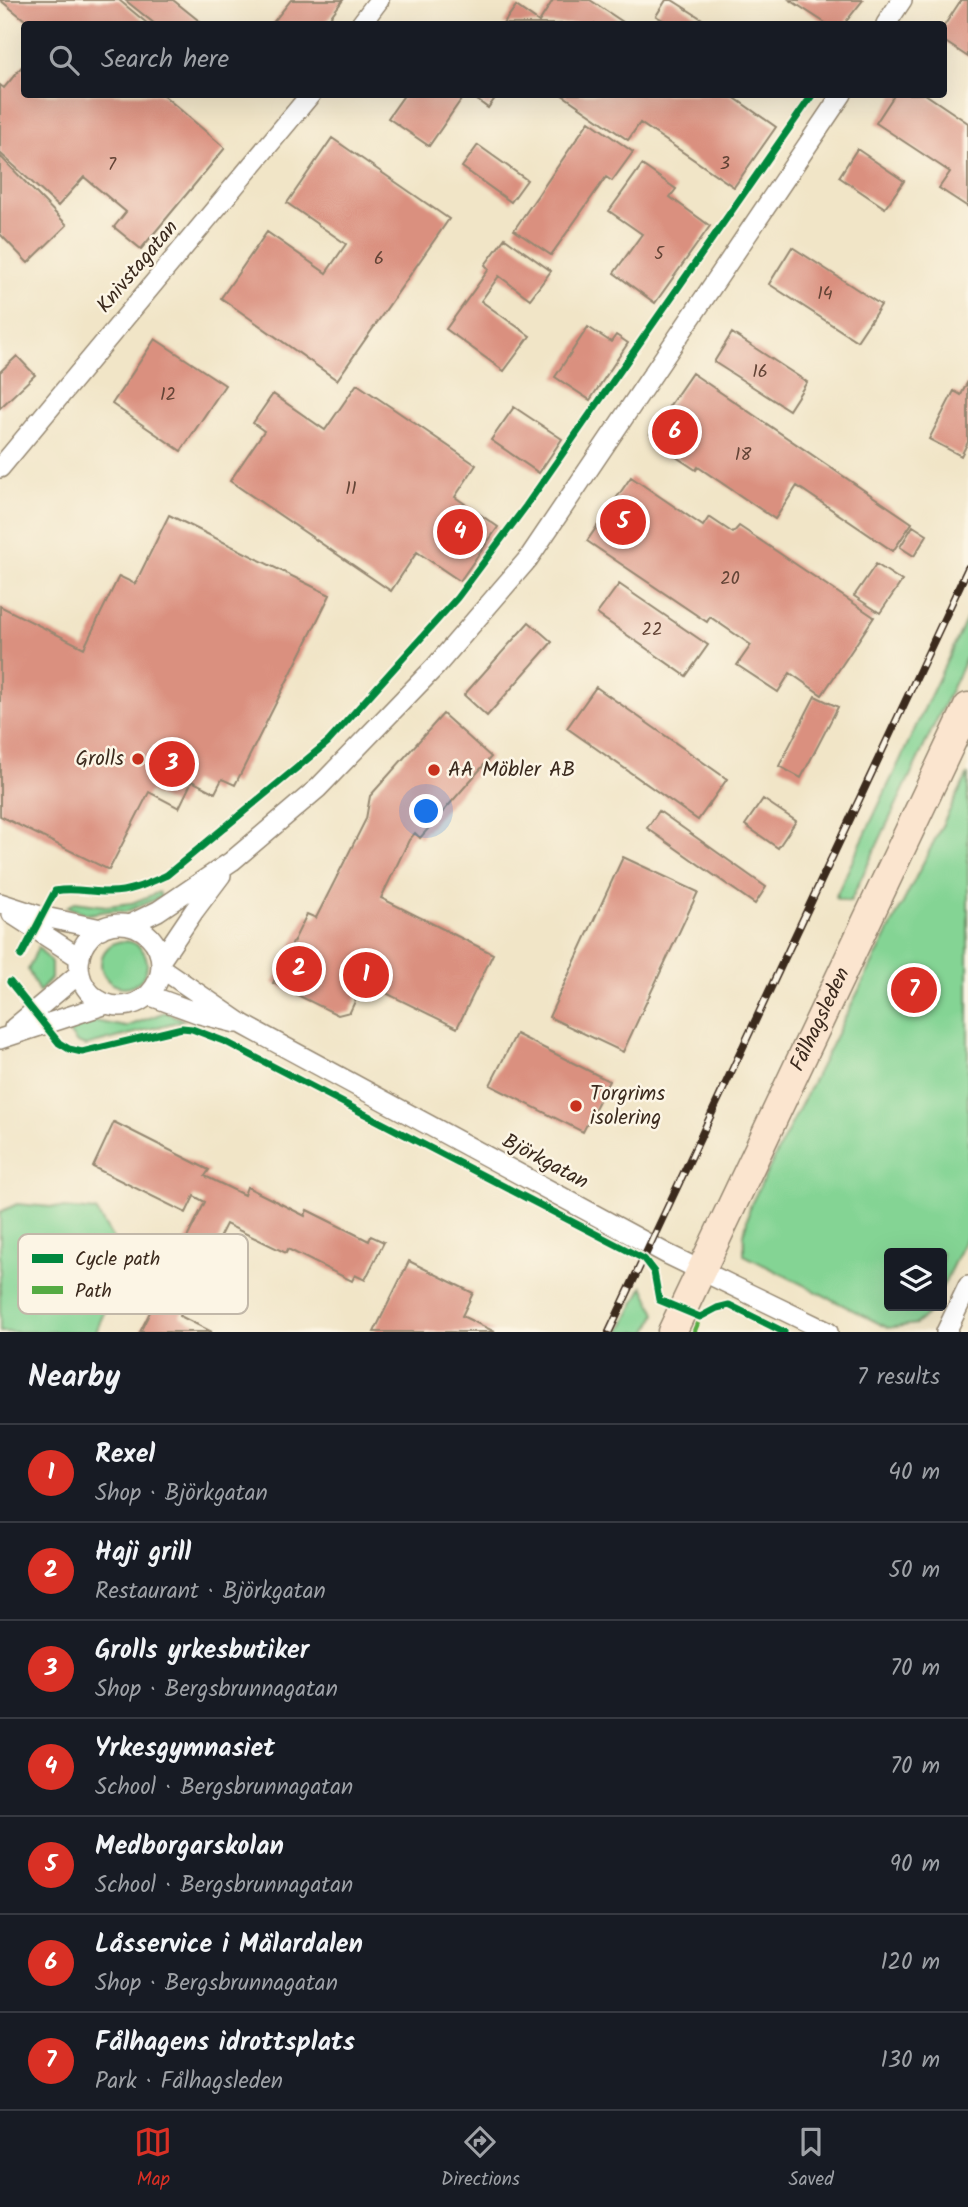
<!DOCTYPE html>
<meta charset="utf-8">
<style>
body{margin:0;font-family:Kalam,sans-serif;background:#20242c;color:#f1f3f6}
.controls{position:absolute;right:21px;bottom:21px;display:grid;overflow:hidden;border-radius:7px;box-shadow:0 7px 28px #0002}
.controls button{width:63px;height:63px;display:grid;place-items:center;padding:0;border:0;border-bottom:2px solid #363941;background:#171b24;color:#f1f3f6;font:35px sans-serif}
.you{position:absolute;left:427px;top:812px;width:24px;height:24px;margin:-18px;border:5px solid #fff;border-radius:50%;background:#1a73e8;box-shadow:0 0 0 10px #1a73e833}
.badge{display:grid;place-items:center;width:46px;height:46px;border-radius:50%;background:#d93025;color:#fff;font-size:23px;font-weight:700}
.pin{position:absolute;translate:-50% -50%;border:4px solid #fff;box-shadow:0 2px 7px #0006}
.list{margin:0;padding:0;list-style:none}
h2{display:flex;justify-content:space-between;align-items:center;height:91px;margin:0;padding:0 28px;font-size:30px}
h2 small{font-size:23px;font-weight:400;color:#9ea1a6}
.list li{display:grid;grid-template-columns:46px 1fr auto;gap:21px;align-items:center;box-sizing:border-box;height:98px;padding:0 28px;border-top:2px solid #363941}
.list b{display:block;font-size:26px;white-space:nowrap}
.list p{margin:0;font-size:23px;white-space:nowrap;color:#9ea1a6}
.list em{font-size:23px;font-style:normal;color:#9ea1a6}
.icon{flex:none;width:38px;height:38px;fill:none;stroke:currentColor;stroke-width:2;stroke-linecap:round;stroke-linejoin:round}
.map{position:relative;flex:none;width:968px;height:1332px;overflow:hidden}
.search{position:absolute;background:#171b24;box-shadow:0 7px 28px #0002;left:21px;right:21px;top:21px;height:77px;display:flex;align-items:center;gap:18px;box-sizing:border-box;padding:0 24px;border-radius:7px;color:#9ea1a6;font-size:26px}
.sheet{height:777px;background:#171b24}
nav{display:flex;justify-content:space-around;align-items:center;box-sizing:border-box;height:98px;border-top:2px solid #363941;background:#171b24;font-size:19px;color:#9ea1a6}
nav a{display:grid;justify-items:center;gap:4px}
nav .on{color:#d93025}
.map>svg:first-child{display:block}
.green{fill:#84d494;stroke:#607f59;stroke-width:2}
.building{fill:#da907f}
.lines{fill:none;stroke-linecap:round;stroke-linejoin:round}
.minor-casing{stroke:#968872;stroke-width:22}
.secondary-casing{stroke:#968872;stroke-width:31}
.minor{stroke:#fff;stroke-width:19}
.secondary{stroke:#fbe5cf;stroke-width:28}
.rail-casing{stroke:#3b2a1e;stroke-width:8}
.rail{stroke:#fcf5e5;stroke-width:5;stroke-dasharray:16;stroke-linecap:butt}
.quiet{stroke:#55ab43;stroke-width:5;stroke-dasharray:10 5;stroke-linecap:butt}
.cycleway-casing{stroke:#fcf5e5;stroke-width:11}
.cycleway{stroke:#00873e;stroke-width:7}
.poi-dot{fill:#c8321e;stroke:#fcf5e5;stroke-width:2.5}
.labels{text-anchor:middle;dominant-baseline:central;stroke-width:5;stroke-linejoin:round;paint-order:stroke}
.number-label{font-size:18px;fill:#634436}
.street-label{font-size:21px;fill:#3b2a1e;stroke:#fcf5e5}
.poi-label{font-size:21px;fill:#3b2a1e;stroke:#fcf5e5;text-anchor:start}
.key{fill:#fcf5e5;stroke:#c2b8a9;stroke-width:2}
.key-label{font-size:19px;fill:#3b2a1e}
</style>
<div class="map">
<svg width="968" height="1332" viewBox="0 0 968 1332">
<rect width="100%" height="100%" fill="#fcf5e5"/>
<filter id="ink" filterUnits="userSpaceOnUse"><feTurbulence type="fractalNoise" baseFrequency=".0143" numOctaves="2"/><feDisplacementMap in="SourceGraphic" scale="14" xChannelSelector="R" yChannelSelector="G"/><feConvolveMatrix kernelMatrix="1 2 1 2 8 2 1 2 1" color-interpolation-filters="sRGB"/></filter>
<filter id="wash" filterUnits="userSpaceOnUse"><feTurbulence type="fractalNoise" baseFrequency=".00686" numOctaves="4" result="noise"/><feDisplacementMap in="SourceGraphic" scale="28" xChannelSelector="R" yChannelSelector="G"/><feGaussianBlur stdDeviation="1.57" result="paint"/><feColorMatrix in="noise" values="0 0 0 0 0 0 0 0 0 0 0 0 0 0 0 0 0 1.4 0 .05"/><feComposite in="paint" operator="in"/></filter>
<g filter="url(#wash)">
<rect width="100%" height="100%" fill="#f1e5c7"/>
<path class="green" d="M968 616V654L850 902 835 898Z
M968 774V1233L942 1288V1253H889V1306H933L930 1312 916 1324 888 1328 744 1255V1235L750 1206Z
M159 892 161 897 125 912 115 910 88 914 67 907 75 902 106 906 132 903Z
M101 964a23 23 0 1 1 46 0a23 23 0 1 1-46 0Z
M38 947 51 962V979L39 992 28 970Z
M165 1012 184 1020 86 1046 77 1043 68 1031 95 1021 126 1027Z
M17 1204 96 1211 126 1260 96 1332H0V1212Z
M643 1286 656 1314 648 1332H620Z"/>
<g id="blocks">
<path class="building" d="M0 0H119L148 24H30Z
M125 0H173L203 24H155Z
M291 0H343L325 24H272Z
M553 0H590L626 24H503L516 6 539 22Z
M666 0H672L710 24H670L656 16Z
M790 0H863L844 24H827Z
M961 0H968V57L944 41V26Z
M24 64V94H162L225 148 141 249 114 227 126 212 84 177 58 206 0 153V85L4 88Z
M405 94H465L429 146 388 118Z
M469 94H498L488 108Z
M561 94H729L776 127 734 187 640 123 628 140Z
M895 94H925L968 123V207L939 188 950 172 876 123Z
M589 121 633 152 612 181 606 177 551 255 514 230Z
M332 138 449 219 337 380 221 298 267 232 326 273 346 244 287 203Z
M478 145 527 180 511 202 462 167Z
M857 149 904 181 885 208 839 177Z
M0 156 67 225 28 263 0 234Z
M642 165 676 189 670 197 710 226 655 303 614 273 642 234 609 211Z
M505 238 551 271 530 299 499 276 481 301 530 336 504 371 446 329 489 269 485 265Z
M792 247 881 305 857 341 769 284Z
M588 327 611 342 616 335 628 343 590 400 555 377Z
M732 333 807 382 789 410 714 362Z
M155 339 225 385 181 451 112 404Z
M17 356 35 375 0 408V372Z
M692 373 912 523 893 551 797 486 775 519 698 467 696 470 655 443 657 439 650 434Z
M968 381V442L961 456 929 439 954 391 961 395Z
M357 384 476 465 455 497 498 527 460 581 417 552 391 591 230 481 264 431 253 423 273 394 325 430Z
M514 407 562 439 539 473 491 440Z
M631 477 703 526 709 517 733 533 739 526 874 617 822 695 790 673 778 692 737 665 751 645 710 617 707 622 587 541Z
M169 515 330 595 235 785 222 779 215 793 192 781 179 808 149 792 109 870 0 816V606L84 648 119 576 135 584Z
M913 526 927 535 914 556 900 547Z
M876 564 902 581 880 613 854 596Z
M619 584 708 645 686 676 597 614Z
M529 622 552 642 487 716 464 695Z
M596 687 727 779 698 820 567 728Z
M815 696 838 707 801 778 779 766Z
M443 714 491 757 420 838 415 833 409 840 381 898 493 954 457 1028 364 982 350 1012 338 1015 273 983 307 914 316 918 366 819 370 796Z
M763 799 796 821 778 848 745 825Z
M659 811 766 887 755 904 647 828Z
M623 857 698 892 623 1052 549 1017Z
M516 1034 609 1081 583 1132 490 1085Z
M114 1122 209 1170 205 1176 244 1195 247 1187 305 1216 307 1210 369 1241 371 1236 384 1242 365 1280 355 1275 352 1281 288 1249 286 1253 226 1224 180 1316 212 1332H140L205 1202 194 1196 186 1213 93 1167Z
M409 1261 473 1293 462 1316 495 1332H374Z"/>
</g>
</g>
<g filter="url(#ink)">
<use href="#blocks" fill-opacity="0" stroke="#968872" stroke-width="2"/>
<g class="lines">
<defs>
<path id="minor" d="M361 24 379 0
M886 24 902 0
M0 468 311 94
M0 903 40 916 101 929
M12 914 80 958
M79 965a41 41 0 1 1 82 0a41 41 0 1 1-82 0Z
M129 925 158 911 232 861 318 788 435 667 528 559 842 94
M161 960 194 911 221 875
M161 968 244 1025 667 1254 828 1332
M148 995 200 1014 236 1023
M14 1028 80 973
M0 1039 107 1004
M946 1332 968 1286"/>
<g id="secondary">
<path id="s1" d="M672 1332 968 707"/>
</g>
</defs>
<use href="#minor" class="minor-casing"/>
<use href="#secondary" class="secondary-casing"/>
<use href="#minor" class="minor"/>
<use href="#secondary" class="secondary"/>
<defs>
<path id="rail" d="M609 1332 968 568"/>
</defs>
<use href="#rail" class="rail-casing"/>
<use href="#rail" class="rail"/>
<path class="quiet" d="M694 1332 700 1317"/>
<defs>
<path id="cycleway" d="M21 956 55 891C73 887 88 892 107 892 128 893 147 884 167 875L328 742 457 598 526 506 813 94
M10 982 59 1043 69 1049 82 1052 182 1028 192 1029 226 1042 644 1259 654 1272 659 1300 700 1317 717 1308 729 1305 784 1332"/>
</defs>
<use href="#cycleway" class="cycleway-casing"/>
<use href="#cycleway" class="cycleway"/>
</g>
</g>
<g class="poi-dot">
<circle cx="138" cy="759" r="7"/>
<circle cx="434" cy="770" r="7"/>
<circle cx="576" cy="1106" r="7"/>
</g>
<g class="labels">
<g class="number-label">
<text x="725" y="164">3</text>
<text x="112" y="165">7</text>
<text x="659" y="254">5</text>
<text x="379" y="259">6</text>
<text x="825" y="294">14</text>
<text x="760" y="372">16</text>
<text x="168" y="395">12</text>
<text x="743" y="455">18</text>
<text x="351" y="489">11</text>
<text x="730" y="579">20</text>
<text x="652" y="630">22</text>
</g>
<g class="street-label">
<text transform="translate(138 267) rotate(-50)">Knivstagatan</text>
<text stroke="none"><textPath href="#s1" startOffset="346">Fålhagsleden</textPath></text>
<text transform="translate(545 1162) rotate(28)">Björkgatan</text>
</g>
<g class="poi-label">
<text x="124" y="759" text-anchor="end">Grolls</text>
<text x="448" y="770">AA Möbler AB</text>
<text x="590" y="1094">Torgrims<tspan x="590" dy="24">isolering</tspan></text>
</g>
</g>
<rect x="18" y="1234" width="230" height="80" rx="10" class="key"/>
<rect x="32" y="1254" width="31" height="9" fill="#00873e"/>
<rect x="32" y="1286" width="31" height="8" fill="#55ab43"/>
<g class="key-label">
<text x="75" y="1265">Cycle path</text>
<text x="75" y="1297">Path</text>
</g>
</svg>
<div class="controls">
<button><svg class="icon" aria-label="layers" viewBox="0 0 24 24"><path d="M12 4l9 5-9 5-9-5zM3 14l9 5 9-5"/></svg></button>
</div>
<div class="you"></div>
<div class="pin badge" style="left:366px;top:975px">1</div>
<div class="pin badge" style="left:299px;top:969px">2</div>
<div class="pin badge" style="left:172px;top:764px">3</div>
<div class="pin badge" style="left:460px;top:532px">4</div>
<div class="pin badge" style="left:623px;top:522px">5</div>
<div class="pin badge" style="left:675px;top:432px">6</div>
<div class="pin badge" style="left:914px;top:990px">7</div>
<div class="search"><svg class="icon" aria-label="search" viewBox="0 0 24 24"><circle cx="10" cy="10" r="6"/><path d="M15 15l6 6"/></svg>Search here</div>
</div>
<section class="sheet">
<h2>Nearby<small>7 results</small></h2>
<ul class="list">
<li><span class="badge">1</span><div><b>Rexel</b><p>Shop · Björkgatan</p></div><em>40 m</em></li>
<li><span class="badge">2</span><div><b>Haji grill</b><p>Restaurant · Björkgatan</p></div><em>50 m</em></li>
<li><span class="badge">3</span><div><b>Grolls yrkesbutiker</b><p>Shop · Bergsbrunnagatan</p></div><em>70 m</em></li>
<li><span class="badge">4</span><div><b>Yrkesgymnasiet</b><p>School · Bergsbrunnagatan</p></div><em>70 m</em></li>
<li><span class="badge">5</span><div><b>Medborgarskolan</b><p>School · Bergsbrunnagatan</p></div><em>90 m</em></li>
<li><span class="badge">6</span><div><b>Låsservice i Mälardalen</b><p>Shop · Bergsbrunnagatan</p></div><em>120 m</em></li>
<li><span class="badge">7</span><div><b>Fålhagens idrottsplats</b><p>Park · Fålhagsleden</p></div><em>130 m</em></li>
</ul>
</section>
<nav>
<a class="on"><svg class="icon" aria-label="map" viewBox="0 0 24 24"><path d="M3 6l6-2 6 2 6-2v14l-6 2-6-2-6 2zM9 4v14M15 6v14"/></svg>Map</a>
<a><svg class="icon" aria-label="directions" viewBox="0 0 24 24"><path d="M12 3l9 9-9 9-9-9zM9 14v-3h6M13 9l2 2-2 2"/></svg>Directions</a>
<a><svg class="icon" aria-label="saved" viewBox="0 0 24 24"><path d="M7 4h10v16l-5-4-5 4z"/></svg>Saved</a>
</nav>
